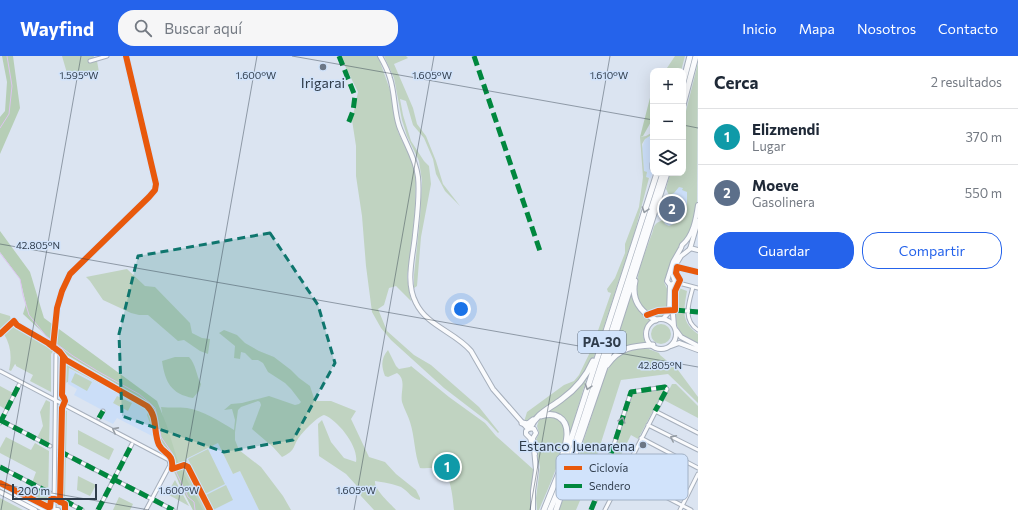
<!DOCTYPE html>
<html lang="es">
<meta charset="utf-8">
<style>
body{margin:0;font-family:Commissioner,sans-serif;background:#f6f6f7;color:#1f2937}
.controls{position:absolute;right:12px;top:12px;display:grid;overflow:hidden;border-radius:8px;box-shadow:0 4px 16px #0002}
.controls button{width:36px;height:36px;display:grid;place-items:center;padding:0;border:0;border-bottom:1px solid #e0e1e3;background:#fff;color:#1f2937;font:20px sans-serif}
.scale{position:absolute;left:12px;bottom:10px;width:85px;box-sizing:border-box;padding-left:4px;border:2px solid #303d4c;border-top:0;font-size:11px;line-height:14px;white-space:nowrap;color:#303d4c;-webkit-text-stroke:3px #d1e3fb;paint-order:stroke}
.you{position:absolute;left:461px;top:253px;width:14px;height:14px;margin:-10px;border:3px solid #fff;border-radius:50%;background:#1a73e8;box-shadow:0 0 0 6px #1a73e833}
.badge{display:grid;place-items:center;width:26px;height:26px;border-radius:50%;background:#2563eb;color:#fff;font-size:13px;font-weight:700}
.pin{position:absolute;translate:-50% -50%;border:2px solid #fff;box-shadow:0 1px 4px #0006}
.list{margin:0;padding:0;list-style:none}
h2{display:flex;justify-content:space-between;align-items:center;height:52px;margin:0;padding:0 16px;font-size:17px}
h2 small{font-size:13px;font-weight:400;color:#747a83}
.list li{display:grid;grid-template-columns:26px 1fr auto;gap:12px;align-items:center;box-sizing:border-box;height:56px;padding:0 16px;border-top:1px solid #e0e1e3}
.list b{display:block;font-size:15px;white-space:nowrap}
.list p{margin:0;font-size:13px;white-space:nowrap;color:#747a83}
.list em{font-size:13px;font-style:normal;color:#747a83}
.actions{display:flex;gap:8px;padding:12px 16px}
.actions a{flex:1;padding:9px 0;border:1px solid #2563eb;border-radius:16px;text-align:center;font-size:14px;color:#2563eb}
.actions .main{background:#2563eb;color:#fff}
.icon{flex:none;width:22px;height:22px;fill:none;stroke:currentColor;stroke-width:2;stroke-linecap:round;stroke-linejoin:round}
.map{position:relative;flex:none;width:698px;height:454px;overflow:hidden}
header{display:flex;align-items:center;gap:24px;box-sizing:border-box;height:56px;padding:0 20px;background:#2563eb;color:#fff}
header strong{font-size:19px}
nav{display:flex;gap:22px;margin-inline-start:auto;font-size:14px}
.search{width:280px;height:36px;background:#f6f6f7;display:flex;align-items:center;gap:10px;box-sizing:border-box;padding:0 14px;border-radius:16px;color:#747a83;font-size:15px}
main{display:flex}
aside{flex:1;background:#fff}
.map>svg:first-child{display:block}
.built{fill:#cbdef8}
.green{fill:#c0d3c1}
.forest{fill:#b6ceb6}
.lines{fill:none;stroke-linecap:round;stroke-linejoin:round}
.stream{stroke:#dcc4ef;stroke-width:1}
.street-casing{stroke:#a6afbc;stroke-width:5}
.secondary-casing{stroke:#a6afbc;stroke-width:6}
.highway-casing{stroke:#a6afbc;stroke-width:7}
.street{stroke:#fafbfd;stroke-width:3}
.secondary{stroke:#fafbfd;stroke-width:4}
.highway{stroke:#fafbfd;stroke-width:5}
.quiet{stroke:#00873e;stroke-width:5;stroke-dasharray:10 5;stroke-linecap:butt}
.cycleway-casing{stroke:#d1e3fb;stroke-width:8}
.cycleway{stroke:#e8590c;stroke-width:6}
.oneway{stroke:#959ca4}
.marked{fill:#0f766e;fill-opacity:0.2;stroke:#0f766e;stroke-width:3;stroke-dasharray:8 5;stroke-linejoin:round}
.ticks{fill:none;stroke:#303d4c;stroke-width:1;stroke-opacity:0.45}
.poi-dot{fill:#6c7786;stroke:#d1e3fb;stroke-width:1.5}
.labels{text-anchor:middle;dominant-baseline:central;stroke-width:3;stroke-linejoin:round;paint-order:stroke}
.shield{fill:#d1e3fb;stroke:#606f80;stroke-width:1}
.shield-label{font-size:13px;font-weight:bold;fill:#303d4c}
.poi-label{font-size:14px;fill:#303d4c;stroke:#d1e3fb}
.key{fill:#d1e3fb;stroke:#a1b1c6;stroke-width:1}
.key-label{font-size:11px;fill:#303d4c}
.ticks-label{font-size:10px;text-anchor:middle;fill:#303d4c;stroke:#d1e3fb;stroke-width:3;stroke-linejoin:round;paint-order:stroke}
</style>
<header>
<strong>Wayfind</strong>
<div class="search"><svg class="icon" aria-label="search" viewBox="0 0 24 24"><circle cx="10" cy="10" r="6"/><path d="M15 15l6 6"/></svg>Buscar aquí</div>
<nav><a>Inicio</a><a>Mapa</a><a>Nosotros</a><a>Contacto</a></nav>
</header>
<main>
<div class="map">
<svg width="698" height="454" viewBox="0 0 698 454">
<rect width="100%" height="100%" fill="#dbe4f1"/>
<path class="built" d="M653 78V115L651 122 646 121 644 115 642 92 645 83Z
M679 131 683 132 687 136V148L677 167 669 170 667 169 664 168 662 159 657 161 664 140 666 141 669 139Z
M68 312 149 354 150 368 156 382 117 362 113 368 101 362 104 355 74 339 77 333 68 328Z
M218 387 233 418 240 415 259 454H211L186 403Z"/>
<path class="green" d="M62 0H94L93 3 88 4V6L97 5 99 16 69 24Z
M340 0H378L390 34 398 76 410 101 416 117 415 154 411 193 407 221 411 245 396 230 389 232 384 249 378 253 387 275 414 299 431 309 479 351 499 376 498 377 487 365 444 332 391 284 381 272 372 256 366 210 362 160 356 120V90L352 64 358 36Z
M384 0H406L408 2 394 8 413 52 417 68 426 80 436 105 443 128 460 150 445 135 436 118 433 103 424 82 413 69 406 45 400 43 403 59 411 85 424 105 429 110 431 128 421 181 417 230 414 232V219L420 162 422 125 419 105 407 80 402 64 394 22Z
M675 0H685L681 15H665Z
M698 7 697 147 691 173 665 222 664 226 668 235 667 257C662 262 657 262 651 258 643 253 637 245 637 235 636 216 645 198 651 180 653 177 653 171 655 169 657 166 661 165 663 164L665 168 669 170 678 166 687 148V136L682 134 683 132 679 131 674 137 669 139 666 133 670 117H683V67Z
M653 76V78L645 83 642 88 644 115 647 116 646 121 649 122 635 175 593 304C578 331 553 347 530 365L524 366 527 356 564 329 574 325 579 319 592 292 611 237 608 236 607 233 615 222 625 197V188L639 151 643 121 640 81 646 80Z
M127 213 145 230 155 231 190 267 192 277 202 282 210 283 208 298 200 295 184 284 178 285 148 259H139L131 257 103 244 90 225 86 221Z
M679 232 687 235C684 253 680 266 698 278V287C693 284 685 282 682 278 672 267 675 248 676 234Z
M632 236H633V240L653 264C644 268 640 279 646 287L633 288 615 295 614 293Z
M0 257 10 260C13 268 6 272 0 277Z
M651 278a10 10 0 1 1 20 0a10 10 0 1 1-20 0Z
M15 269 47 287 54 294 51 298V336L30 325 33 319 16 310V309L15 308 11 315 9 314C12 301 11 290 4 278Z
M224 274 237 279 245 287 259 295 274 301 291 314 299 322 310 330 315 345H331L356 355 351 363 352 365 369 401 385 406 396 418 416 434 420 442V444C412 443 408 435 401 431 394 428 382 426 375 425 374 434 390 447 396 454H374L361 440 356 429 346 418 319 400 318 368 322 364 331 386 344 402 356 406C359 391 338 364 324 359 317 361 305 374 300 380 292 390 297 394 282 401L273 391 252 373 261 349 260 346 258 345 241 351 238 354 235 376V384L239 394 261 411 283 440 291 454H259L240 415 233 418 218 387 186 403 211 454H193L173 414V407L166 380 161 351C170 352 178 351 187 352 202 354 221 366 234 374L235 364 232 353 224 354 231 348 242 347 269 340 295 349 299 348 301 346 291 333 285 327 268 316 263 307 258 304H252L245 297 241 296 240 303 234 302 235 290 219 277Z
M646 292 659 297 660 299 678 314 698 341V347L668 318 621 324 590 421 576 454H559C572 422 582 389 593 356 599 338 602 318 615 303 623 295 635 293 646 292Z
M388 294 396 310 399 313 410 311 411 310 449 341 485 367 496 380 534 414 530 443 531 454H454C453 444 451 416 440 413 434 411 426 413 420 412 414 397 415 381 410 366 408 359 404 353 402 346 400 336 407 324 397 317L388 321 385 320C381 310 381 302 388 294Z
M175 301H189C196 308 196 319 201 328L199 335 193 342C171 338 165 326 162 305Z
M64 303 114 331 112 334 69 312 68 326 63 328Z
M75 317 92 326 87 335 71 326Z
M588 318 568 384C567 363 568 360 545 357 560 346 579 335 588 318Z
M672 328H676L698 350V362L664 344Z
M0 330 13 337 5 353 0 350Z
M663 332 664 334 638 383 631 379 597 447 596 446 632 337Z
M116 333C125 338 142 345 149 352 159 363 152 383 162 394L155 390 156 384 154 382 155 381 147 359 149 354 114 336Z
M117 340 132 347 128 355 113 347Z
M46 344 50 346 49 389 37 382 43 370 40 356Z
M60 351 67 355 65 441 59 438Z
M548 359C553 361 561 362 564 368 571 383 546 438 539 454H537L536 442 540 411 535 386 539 377 537 370 539 364Z
M78 374 114 393 109 404 78 388Z
M6 381 31 394 35 387 49 395 48 449 28 438 36 416 0 397V392Z
M208 393 225 428 205 438 188 403Z
M78 420 96 429 90 440 77 434Z
M175 424 189 450 167 438Z
M226 429 233 444 213 454 206 439Z
M119 441 133 448 130 454H113Z
M0 442 23 454H0Z"/>
<path class="forest" d="M2 0H13L20 52 0 98V61L5 55 7 26Z
M653 30 652 64 643 80 640 81Z
M0 175 30 216 44 262 157 345 167 370 179 409 203 454H193L179 427 168 395 161 388 155 355 145 345 67 299 23 258 26 248 20 223 0 196Z"/>
<g class="lines">
<path class="stream" d="M0 72 9 58 12 30 7 0
M0 197 20 223 23 239 29 259 46 280 73 300 99 316 139 338 151 348 155 352 157 360 161 381 172 397 176 416 188 441 194 446 195 454"/>
<defs>
<path id="street" d="M126 0 130 17
M90 5 107 0
M675 226 698 232
M693 231C689 246 682 264 698 274
M675 254 698 256
M0 278 14 265
M0 315 169 404 170 409 146 454
M655 355 698 377
M99 362 103 355
M0 364 50 390
M0 367 19 329
M648 369 698 394
M641 382 698 412
M59 395 150 442
M0 411 52 438
M623 419 691 454
M55 440 82 454
M154 444 173 454
M54 453 56 298
M98 454 132 388
M591 454 600 432 631 336 665 331 667 333 605 454
M680 454 698 418"/>
<path id="secondary" d="M380 0C384 7 388 15 390 22 395 38 394 55 399 70 405 87 416 103 418 121 420 140 417 160 415 179 413 201 405 226 416 247 427 270 455 276 471 295L493 333 528 373
M698 149C696 163 693 180 682 189L681 192 673 206 667 225 670 229 673 228 675 226 673 220 675 210 681 200 690 193 698 165
M690 192 698 194
M674 227 673 258 674 270
M663 263 669 256 670 229
M646 278a15 15 0 1 1 30 0a15 15 0 1 1-30 0Z
M676 274 681 281 698 290
M671 290 679 287 698 294
M0 430 45 454
M0 436 35 454
M51 454H58
M533 454V435L536 414 533 382 536 377 534 373 530 372 526 375V378L530 382 535 398"/>
<path id="highway" d="M683 27 690 0
M683 49 696 0
M653 108V112
M635 225C631 243 640 256 656 264
M607 309C620 291 632 290 653 289
M541 360C547 358 553 357 559 361 574 370 564 394 560 408
M522 367 528 368 533 364
M530 372C537 357 549 353 562 343 576 333 586 321 593 305
M544 454 565 402 657 117
M550 454 564 421 583 364 663 117
M556 454 605 311 667 117"/>
</defs>
<use href="#street" class="street-casing"/>
<use href="#secondary" class="secondary-casing"/>
<use href="#highway" class="highway-casing"/>
<use href="#street" class="street"/>
<use href="#secondary" class="secondary"/>
<use href="#highway" class="highway"/>
<path class="quiet" d="M339 0 355 40 353 55 348 68
M474 0 541 198
M675 254 698 256
M99 362 103 355
M0 364 50 390
M0 367 19 329
M59 395 150 442
M0 411 52 438
M64 444 82 454
M154 444 173 454
M98 454 132 388
M591 454 600 432 631 336 665 331 667 333 655 355"/>
<defs>
<path id="cycleway" d="M647 259 658 255 675 254V235L680 224 676 217 677 211 698 216
M0 278 14 265 17 269 48 287 60 296 66 304 147 350C158 360 153 376 159 389 164 399 174 396 172 413L184 409 188 411 210 454
M53 291 57 252 62 235 70 218 149 141 155 134 156 128 126 0
M0 427 48 451H50L51 443H55L65 448V454
M60 446 62 352 65 345 64 342 62 339 63 301"/>
</defs>
<use href="#cycleway" class="cycleway-casing"/>
<use href="#cycleway" class="cycleway"/>
</g>
<defs><path id="oneway-chevron" d="M-2-3.5L2.5 0L-2 3.5" fill="none" stroke-width="1.6" stroke-linecap="round" stroke-linejoin="round"/></defs>
<g class="oneway">
<use href="#oneway-chevron" transform="translate(645 154) rotate(108)"/>
<use href="#oneway-chevron" transform="translate(588 331) rotate(108)"/>
<use href="#oneway-chevron" transform="translate(622 364) rotate(-73)"/>
<use href="#oneway-chevron" transform="translate(115 374) rotate(-152)"/>
<use href="#oneway-chevron" transform="translate(673 382) rotate(-153)"/>
</g>
<path class="marked" d="M270 177 318 249 335 307 293 384 224 396 122 360 119 278 138 200Z"/>
<path class="ticks" d="M292 0 653 64M683 69 698 72M0 188 698 311M0 428 149 454M1 454 81 0M177 454 257 0M354 454 434 0M530 454 610 0"/>
<g class="poi-dot">
<circle cx="323" cy="11" r="4"/>
<circle cx="643" cy="389" r="4"/>
</g>
<g class="labels">
<rect class="shield" x="578" y="275" width="48" height="22" rx="3"/>
<g class="shield-label">
<text x="602" y="286">PA-30</text>
</g>
<g class="poi-label">
<text x="323" y="26">Irigarai</text>
<text x="635" y="389" text-anchor="end">Estanco Juenarena</text>
</g>
</g>
<rect x="556" y="398" width="132" height="46" rx="6" class="key"/>
<rect x="564" y="410" width="18" height="4" fill="#e8590c"/>
<rect x="564" y="428" width="18" height="4" fill="#00873e"/>
<g class="key-label">
<text x="589" y="416">Ciclovía</text>
<text x="589" y="434">Sendero</text>
</g>
<g class="ticks-label">
<text x="609" y="23">1.610°W</text>
<text x="79" y="23">1.595°W</text>
<text x="256" y="23">1.600°W</text>
<text x="432" y="23">1.605°W</text>
<text x="38" y="193">42.805°N</text>
<text x="660" y="313">42.805°N</text>
<text x="179" y="438">1.600°W</text>
<text x="356" y="438">1.605°W</text>
</g>
</svg>
<div class="controls">
<button>+</button>
<button>−</button>
<button><svg class="icon" aria-label="layers" viewBox="0 0 24 24"><path d="M12 4l9 5-9 5-9-5zM3 14l9 5 9-5"/></svg></button>
</div>
<div class="scale">200 m</div>
<div class="you"></div>
<div class="pin badge" style="left:447px;top:411px;background:#0f9aa8">1</div>
<div class="pin badge" style="left:672px;top:153px;background:#5c6f8a">2</div>
</div>
<aside>
<h2>Cerca<small>2 resultados</small></h2>
<ul class="list">
<li><span class="badge" style="background:#0f9aa8">1</span><div><b>Elizmendi</b><p>Lugar</p></div><em>370 m</em></li>
<li><span class="badge" style="background:#5c6f8a">2</span><div><b>Moeve</b><p>Gasolinera</p></div><em>550 m</em></li>
</ul>
<div class="actions"><a class="main">Guardar</a><a>Compartir</a></div>
</aside>
</main>
